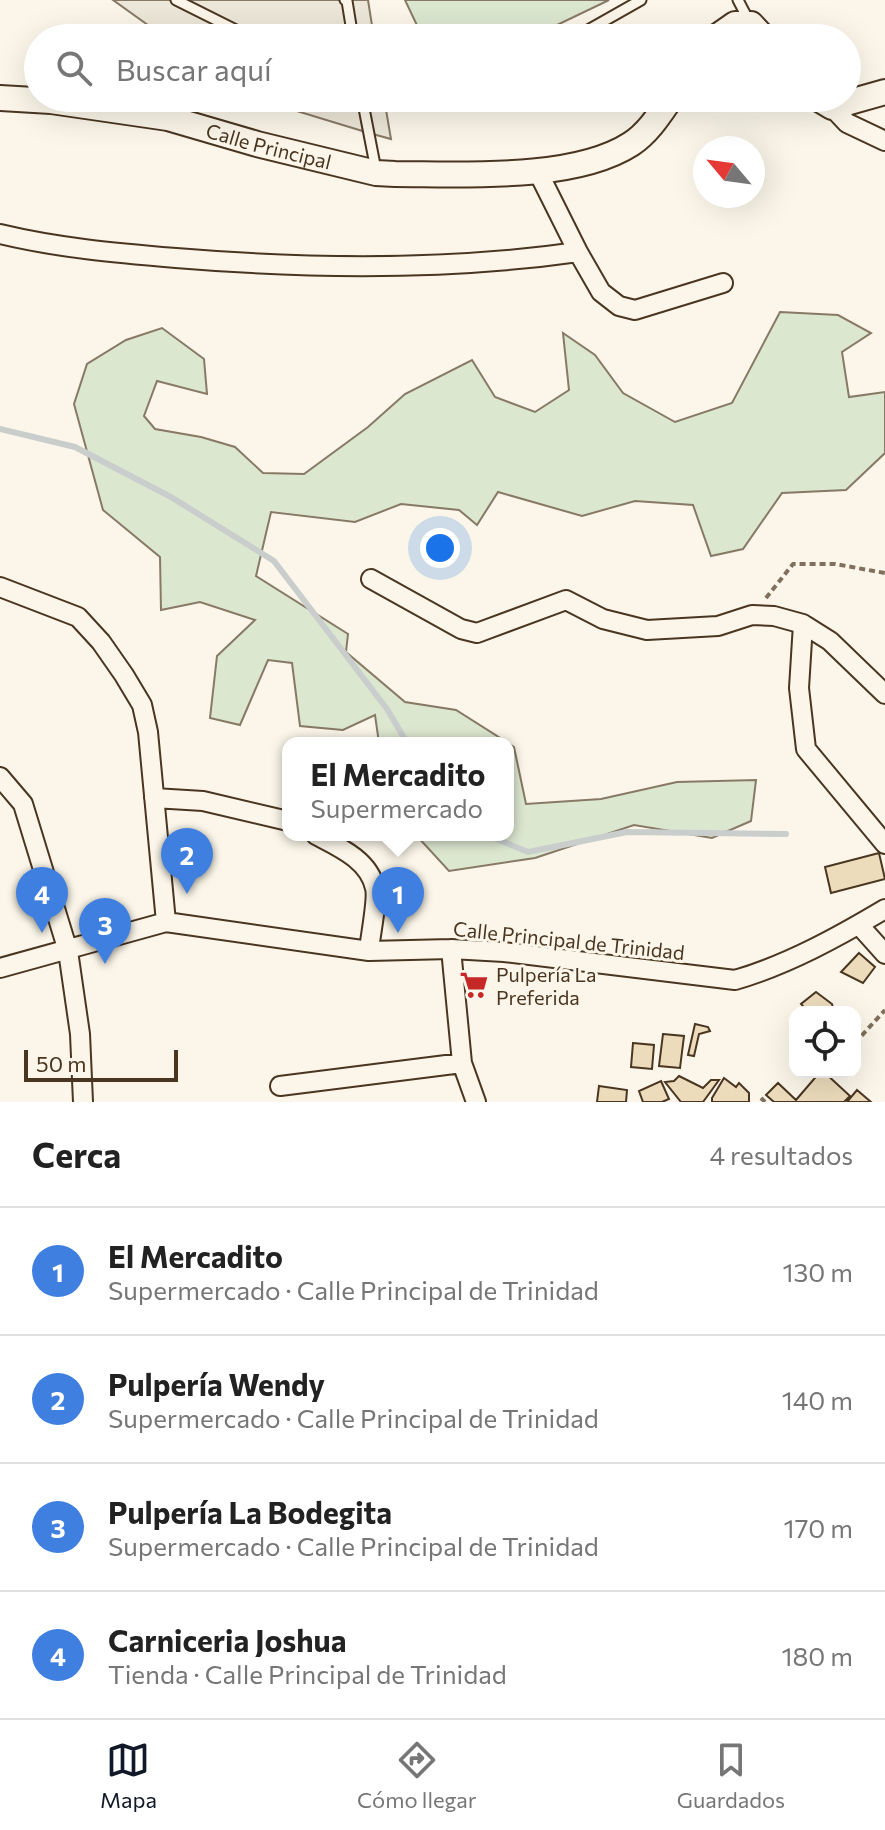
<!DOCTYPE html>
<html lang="es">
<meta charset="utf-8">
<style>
body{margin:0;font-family:Commissioner,sans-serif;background:#f6f6f6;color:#222}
.controls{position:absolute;right:24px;bottom:24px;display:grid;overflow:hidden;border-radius:16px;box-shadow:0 8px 32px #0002}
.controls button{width:72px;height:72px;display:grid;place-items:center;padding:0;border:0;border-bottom:2px solid #e0e0e0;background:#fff;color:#222;font:40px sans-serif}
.compass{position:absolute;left:693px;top:136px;width:72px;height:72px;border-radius:50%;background:#fff;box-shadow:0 8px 32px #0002;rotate:299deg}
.scale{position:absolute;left:24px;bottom:20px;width:154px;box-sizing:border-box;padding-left:8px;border:4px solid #4a3520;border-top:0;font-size:22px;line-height:28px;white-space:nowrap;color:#4a3520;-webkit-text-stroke:6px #fbf6e9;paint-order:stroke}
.you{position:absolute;left:440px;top:548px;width:28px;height:28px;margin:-20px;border:6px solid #fff;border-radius:50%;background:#1a73e8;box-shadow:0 0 0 12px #1a73e833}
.badge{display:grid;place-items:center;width:52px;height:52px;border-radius:50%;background:#111827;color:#fff;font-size:26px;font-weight:700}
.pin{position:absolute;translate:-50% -66px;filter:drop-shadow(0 2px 4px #0008)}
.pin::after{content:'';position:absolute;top:42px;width:28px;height:24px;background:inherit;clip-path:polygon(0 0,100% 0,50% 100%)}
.popup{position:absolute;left:282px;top:737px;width:232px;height:104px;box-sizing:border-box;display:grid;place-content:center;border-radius:16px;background:#fff;filter:drop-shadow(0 2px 6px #0005);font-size:26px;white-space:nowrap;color:#767676}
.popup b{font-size:30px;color:#222}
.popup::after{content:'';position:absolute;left:50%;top:100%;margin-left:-16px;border:16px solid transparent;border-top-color:#fff}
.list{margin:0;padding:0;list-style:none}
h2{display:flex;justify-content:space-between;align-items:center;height:104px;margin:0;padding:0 32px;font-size:34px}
h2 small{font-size:26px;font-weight:400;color:#767676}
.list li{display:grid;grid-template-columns:52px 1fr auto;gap:24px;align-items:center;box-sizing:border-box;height:128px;padding:0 32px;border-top:2px solid #e0e0e0}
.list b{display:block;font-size:30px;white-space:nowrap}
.list p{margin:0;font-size:26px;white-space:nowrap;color:#767676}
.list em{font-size:26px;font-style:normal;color:#767676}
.icon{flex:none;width:44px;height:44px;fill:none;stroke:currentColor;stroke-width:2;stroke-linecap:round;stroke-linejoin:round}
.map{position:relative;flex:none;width:885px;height:1102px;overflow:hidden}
.search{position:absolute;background:#fff;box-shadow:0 8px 32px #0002;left:24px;right:24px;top:24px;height:88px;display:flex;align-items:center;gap:20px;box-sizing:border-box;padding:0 28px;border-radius:44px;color:#767676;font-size:30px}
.sheet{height:616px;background:#fff}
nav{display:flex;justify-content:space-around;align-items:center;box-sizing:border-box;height:112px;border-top:2px solid #e0e0e0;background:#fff;font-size:22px;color:#767676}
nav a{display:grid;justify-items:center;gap:4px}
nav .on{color:#111827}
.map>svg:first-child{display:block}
.green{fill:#dce7d0;stroke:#887966;stroke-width:2}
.parking{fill:#ede7d9;stroke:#887966;stroke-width:2}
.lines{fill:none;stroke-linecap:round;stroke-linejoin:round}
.stream{stroke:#c9cecd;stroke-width:6}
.building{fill:#ecdcbc;stroke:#4a3520;stroke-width:2}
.service-casing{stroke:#4a3520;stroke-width:13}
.minor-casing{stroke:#4a3520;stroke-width:22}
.tertiary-casing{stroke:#4a3520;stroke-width:28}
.path{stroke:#7f6f5c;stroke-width:4;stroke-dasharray:6 4;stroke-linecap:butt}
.service{stroke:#fbf6e9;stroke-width:9}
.minor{stroke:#fbf6e9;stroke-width:18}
.tertiary{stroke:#fbf6e9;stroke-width:24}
.labels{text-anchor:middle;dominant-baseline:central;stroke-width:6;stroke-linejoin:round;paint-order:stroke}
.street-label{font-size:20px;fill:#4a3520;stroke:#fbf6e9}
.poi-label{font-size:20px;fill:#4a3520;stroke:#fbf6e9;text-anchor:start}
</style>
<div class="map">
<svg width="885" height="1102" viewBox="0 0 885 1102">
<rect width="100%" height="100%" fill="#fbf6e9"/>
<path class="green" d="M405 0H609L530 38H423Z
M780 312 838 315 871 333 842 352 849 397 885 392V453L846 490 782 493 743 549 711 556 693 505 635 501 582 516 498 492 477 525 459 510 401 504 355 522 271 512 256 576 348 634 346 652 405 702 456 710 508 743H379L375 715 343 730 300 726 292 663 268 660 240 725 210 718 217 656 255 620 200 602 161 610 160 557 103 510 74 404 87 364 126 340 162 328 204 359 207 394 157 381 144 416 155 429 201 437 235 447 263 473 304 474 368 427 405 394 472 360 495 397 535 412 569 390 563 333 595 355 623 393 675 422 732 403Z
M508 743 514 747 526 804 601 799 677 782 756 780 751 821 712 838 634 825 535 858 449 871 416 835H508Z"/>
<path class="parking" d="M113 0H368L374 38H166Z
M254 98H384L391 139 369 133Z"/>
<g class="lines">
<path class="stream" d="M0 429 75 447 171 497 274 561 387 709 407 743
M487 835 528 852 627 832 786 834"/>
</g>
<path class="building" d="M879 853 885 879 831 893 825 867Z
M859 953 875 967 863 983 841 972Z
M816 992 832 1004 833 1008 830 1012H808L801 1004Z
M695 1024 708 1027 710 1031 699 1034 694 1056 688 1055Z
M663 1034 684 1036 680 1068 659 1066Z
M633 1043 654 1045 652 1069 631 1067Z
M820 1072H824L850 1096 844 1102H774L766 1095 778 1083 796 1100Z
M679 1076 703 1088 711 1080H719L703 1102H681L665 1082 674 1081Z
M724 1078 736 1087 739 1083 749 1093V1102H712V1098Z
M661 1081 669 1099 662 1102H643L639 1091Z
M599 1086 627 1090 626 1102H597Z
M857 1090 871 1102H847Z"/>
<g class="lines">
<defs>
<path id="service" d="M176 0 252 38
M345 0 347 1 353 38
M738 0 749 21
M574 38 641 0
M362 98 376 170"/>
<path id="minor" d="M832 107 847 123 885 141
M0 234C58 248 116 253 176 258 309 269 445 271 578 252L538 172
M578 252 601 292 619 306 635 310 723 283
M371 579 461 629 477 633 566 600 603 619 647 630 718 626 752 615 774 616 803 624 799 688 806 749 885 844
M0 587 78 617 101 642 124 675 142 705 148 732 166 922
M803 624 830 641 885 694
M0 777 23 804 68 951 80 1034 83 1102
M154 798 203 801 288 821
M316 835C339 847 369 860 375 888 378 899 370 937 369 951
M859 925 885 954
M451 949 462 1063 476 1102
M0 968 166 922 369 951 451 949 504 952 735 980C787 965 838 937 885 909
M280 1086 462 1063"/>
<g id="tertiary">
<path d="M715 38 735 24H751L764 38"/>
<path id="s1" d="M0 98 51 101 168 118 257 144 376 173 395 174C462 174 574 181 631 144 648 133 660 114 671 98"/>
<path d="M817 98 832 107 885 92"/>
</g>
</defs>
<use href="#service" class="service-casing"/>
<use href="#minor" class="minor-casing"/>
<use href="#tertiary" class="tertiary-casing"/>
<path class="path" d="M766 598 793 564H835L885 573
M855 1043 885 1010
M827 1075 830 1072
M761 1098 765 1102"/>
<use href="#service" class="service"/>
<use href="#minor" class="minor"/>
<use href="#tertiary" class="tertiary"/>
</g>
<defs>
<symbol id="supermarket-bare" viewBox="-9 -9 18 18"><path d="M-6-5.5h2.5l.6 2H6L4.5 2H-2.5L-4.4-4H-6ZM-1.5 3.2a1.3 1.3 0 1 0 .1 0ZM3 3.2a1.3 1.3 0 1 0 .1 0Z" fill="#c62828" stroke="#fbf6e9" stroke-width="2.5" paint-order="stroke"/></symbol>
</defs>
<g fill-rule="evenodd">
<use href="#supermarket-bare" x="454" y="965" width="40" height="40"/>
</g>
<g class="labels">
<g class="street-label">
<text stroke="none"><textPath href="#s1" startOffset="274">Calle Principal</textPath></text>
<text transform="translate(569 940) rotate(6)">Calle Principal de Trinidad</text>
</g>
<g class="poi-label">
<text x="496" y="974">Pulpería La<tspan x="496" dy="23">Preferida</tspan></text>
</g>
</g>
</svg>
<div class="controls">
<button><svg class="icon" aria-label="locate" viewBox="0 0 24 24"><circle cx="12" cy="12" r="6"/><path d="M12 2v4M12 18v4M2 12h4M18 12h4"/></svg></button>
</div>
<svg class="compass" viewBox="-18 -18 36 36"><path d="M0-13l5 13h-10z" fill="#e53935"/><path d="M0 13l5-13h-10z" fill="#767676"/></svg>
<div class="scale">50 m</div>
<div class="you"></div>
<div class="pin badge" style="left:398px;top:933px;background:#3f7fe0">1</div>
<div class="popup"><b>El Mercadito</b>Supermercado</div>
<div class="pin badge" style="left:187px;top:894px;background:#3f7fe0">2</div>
<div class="pin badge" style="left:105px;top:964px;background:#3f7fe0">3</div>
<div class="pin badge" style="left:42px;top:933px;background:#3f7fe0">4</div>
<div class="search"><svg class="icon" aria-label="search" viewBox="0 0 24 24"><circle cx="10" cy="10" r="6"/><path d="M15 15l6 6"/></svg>Buscar aquí</div>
</div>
<section class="sheet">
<h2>Cerca<small>4 resultados</small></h2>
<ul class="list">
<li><span class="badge" style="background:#3f7fe0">1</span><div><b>El Mercadito</b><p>Supermercado · Calle Principal de Trinidad</p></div><em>130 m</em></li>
<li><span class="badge" style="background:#3f7fe0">2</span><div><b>Pulpería Wendy</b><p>Supermercado · Calle Principal de Trinidad</p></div><em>140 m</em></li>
<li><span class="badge" style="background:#3f7fe0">3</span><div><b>Pulpería La Bodegita</b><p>Supermercado · Calle Principal de Trinidad</p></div><em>170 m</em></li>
<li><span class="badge" style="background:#3f7fe0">4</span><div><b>Carniceria Joshua</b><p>Tienda · Calle Principal de Trinidad</p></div><em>180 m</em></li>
</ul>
</section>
<nav>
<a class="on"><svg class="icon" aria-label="map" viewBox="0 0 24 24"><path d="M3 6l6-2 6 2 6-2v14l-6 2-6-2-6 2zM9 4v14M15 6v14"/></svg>Mapa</a>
<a><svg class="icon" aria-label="directions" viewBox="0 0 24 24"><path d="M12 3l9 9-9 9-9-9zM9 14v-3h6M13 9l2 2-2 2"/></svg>Cómo llegar</a>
<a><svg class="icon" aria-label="saved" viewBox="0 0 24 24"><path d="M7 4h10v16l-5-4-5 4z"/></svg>Guardados</a>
</nav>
